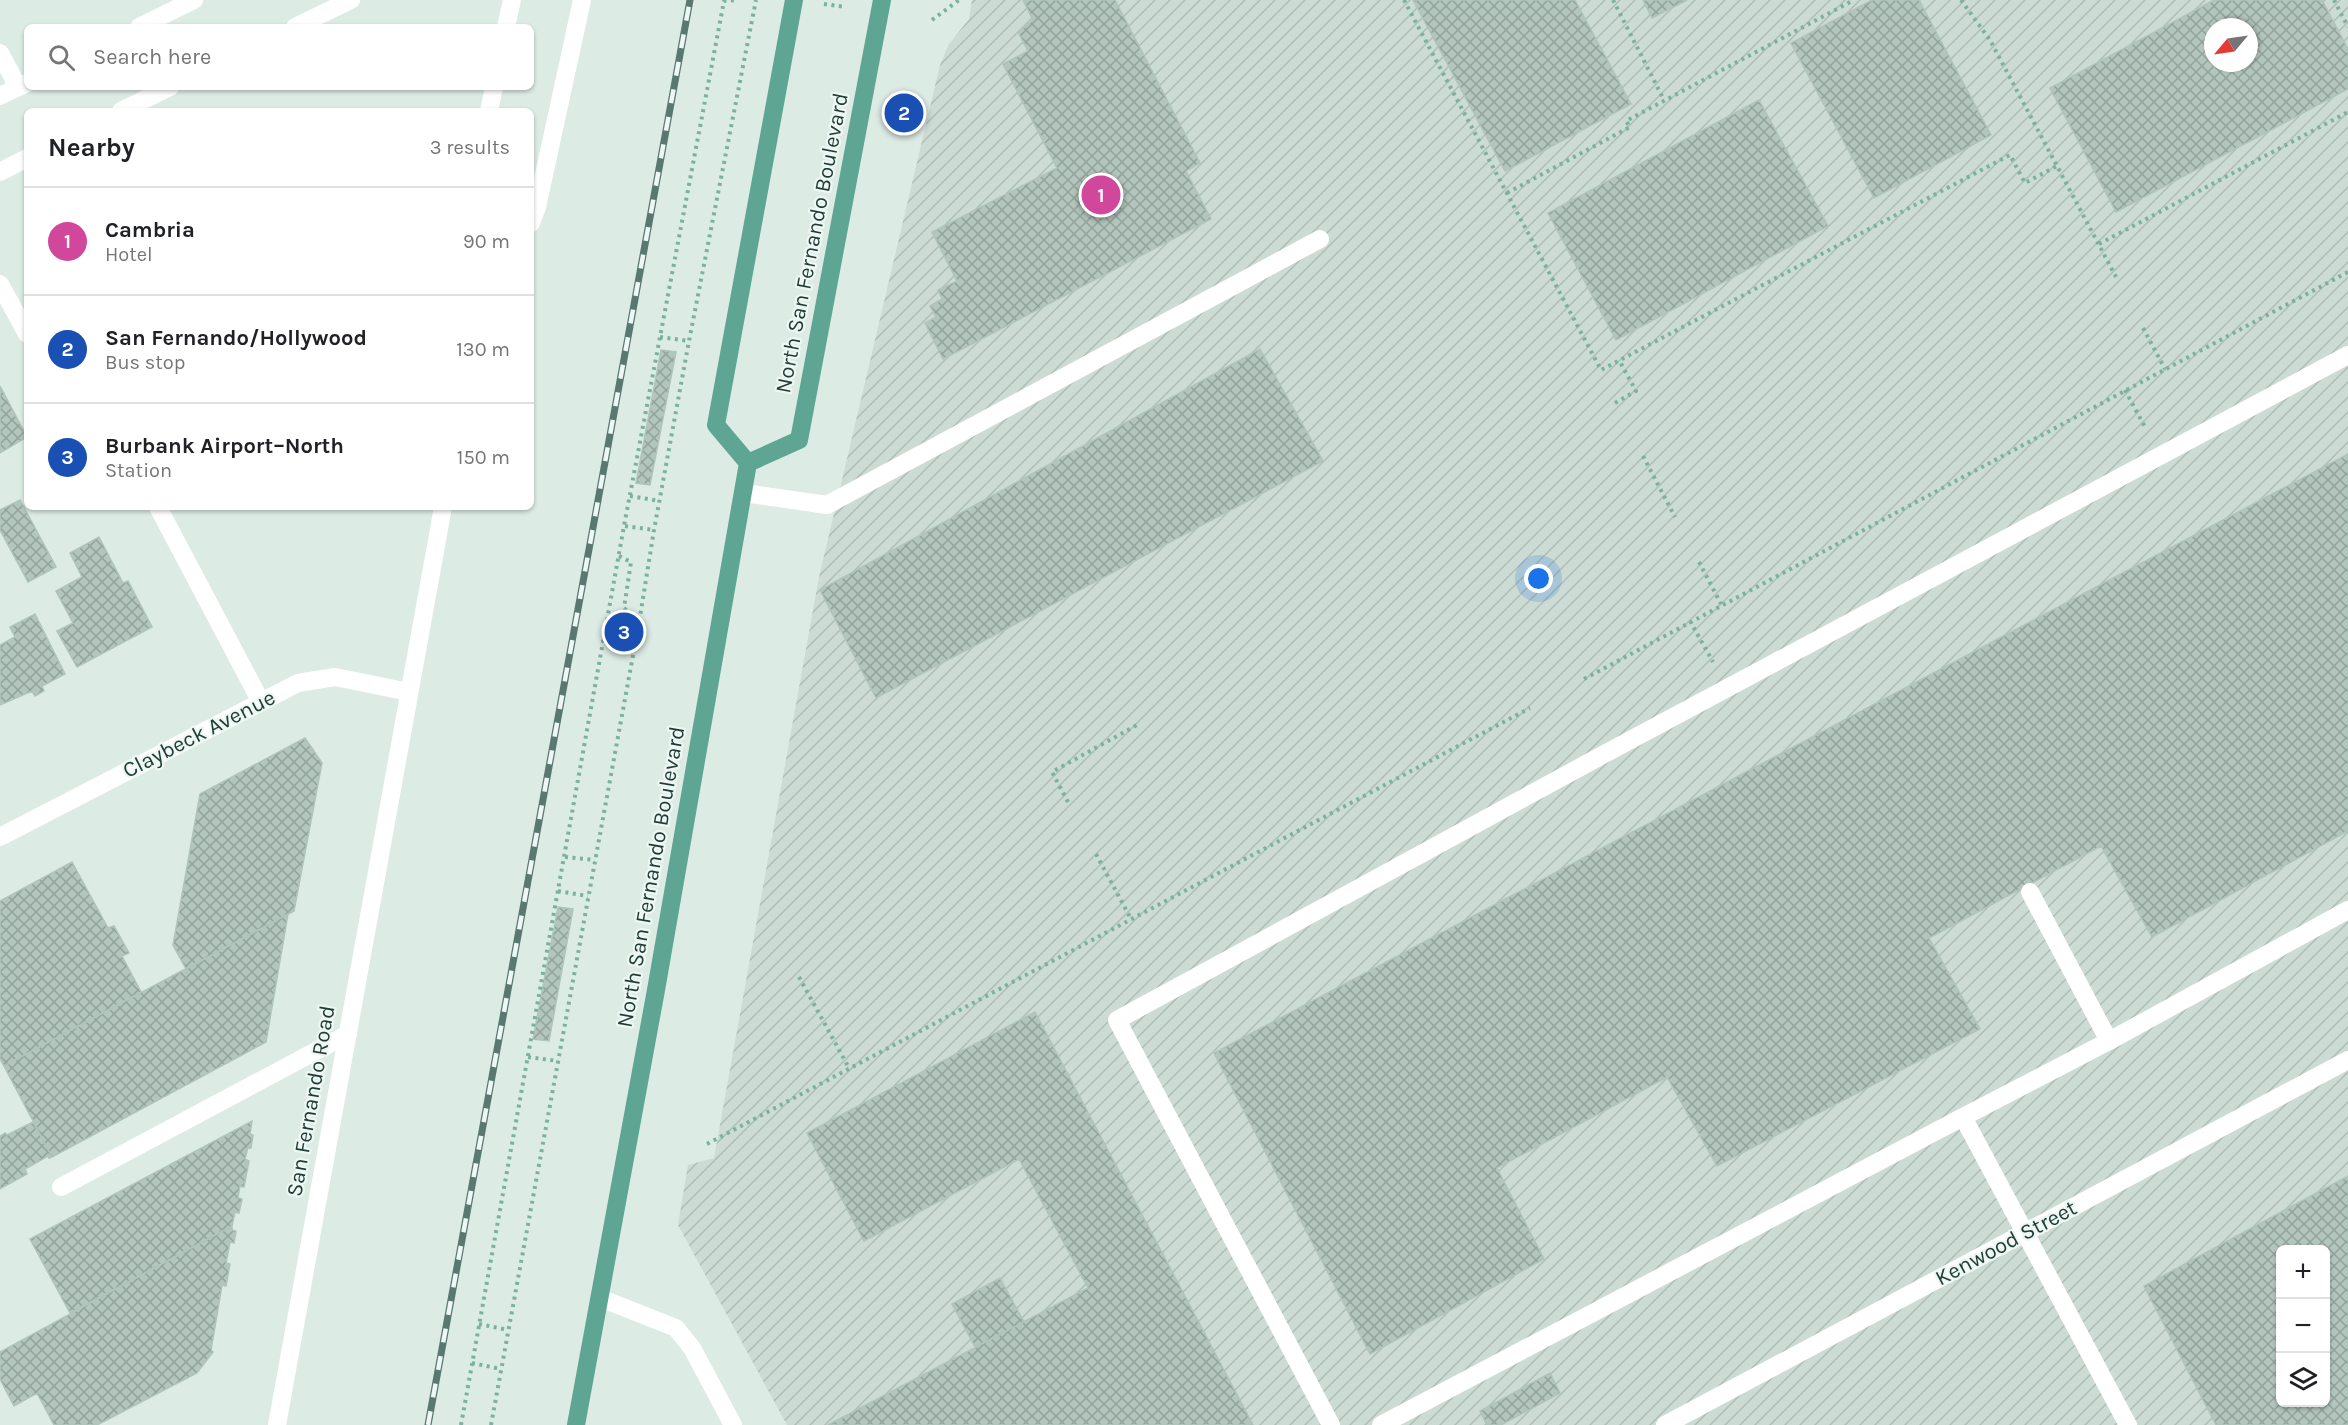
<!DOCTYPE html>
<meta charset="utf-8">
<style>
body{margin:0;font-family:Karla,sans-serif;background:#f6f6f6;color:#202124}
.controls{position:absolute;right:18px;bottom:18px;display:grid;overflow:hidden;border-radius:9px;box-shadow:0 2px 4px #0004}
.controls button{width:54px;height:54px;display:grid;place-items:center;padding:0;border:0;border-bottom:2px solid #e0e0e0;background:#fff;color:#202124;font:30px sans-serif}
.compass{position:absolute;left:2204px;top:18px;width:54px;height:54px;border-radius:50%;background:#fff;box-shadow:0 2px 4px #0004;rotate:241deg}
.you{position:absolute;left:1539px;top:579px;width:21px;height:21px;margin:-15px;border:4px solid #fff;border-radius:50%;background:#1a73e8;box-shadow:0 0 0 9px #1a73e833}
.badge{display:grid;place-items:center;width:39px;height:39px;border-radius:50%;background:#2563eb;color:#fff;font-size:20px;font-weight:700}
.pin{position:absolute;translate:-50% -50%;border:3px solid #fff;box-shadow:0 2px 6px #0006}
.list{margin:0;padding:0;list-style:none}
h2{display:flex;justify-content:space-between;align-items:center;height:78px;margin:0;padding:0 24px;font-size:26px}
h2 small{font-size:20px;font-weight:400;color:#757577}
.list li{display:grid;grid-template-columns:39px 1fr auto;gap:18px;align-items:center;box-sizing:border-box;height:108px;padding:0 24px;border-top:2px solid #e0e0e0}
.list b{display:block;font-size:22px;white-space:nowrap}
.list p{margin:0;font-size:20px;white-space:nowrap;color:#757577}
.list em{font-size:20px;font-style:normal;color:#757577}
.icon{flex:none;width:33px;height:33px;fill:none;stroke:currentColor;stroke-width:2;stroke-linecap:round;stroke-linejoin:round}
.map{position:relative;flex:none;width:2348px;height:1425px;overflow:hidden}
.search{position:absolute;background:#fff;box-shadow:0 2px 4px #0004;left:24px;top:24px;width:510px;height:66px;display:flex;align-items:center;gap:15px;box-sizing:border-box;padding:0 21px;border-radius:9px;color:#757577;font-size:22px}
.panel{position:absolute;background:#fff;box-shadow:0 2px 4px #0004;left:24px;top:108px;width:510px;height:402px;border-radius:9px}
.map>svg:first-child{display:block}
.industrial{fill:url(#industrial-furrows);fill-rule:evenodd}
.building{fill:url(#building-cross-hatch);stroke:#afc5bc;stroke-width:1.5;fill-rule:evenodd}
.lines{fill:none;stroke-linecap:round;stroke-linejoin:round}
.path{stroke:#7bb1a1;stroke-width:4;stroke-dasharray:3 4.5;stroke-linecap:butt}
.lane{stroke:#fff;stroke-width:18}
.street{stroke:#fff;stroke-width:18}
.secondary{stroke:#fff;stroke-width:18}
.primary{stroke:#5ea593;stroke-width:18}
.rail-casing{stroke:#587870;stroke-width:7}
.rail{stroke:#eef7f3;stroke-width:4.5;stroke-dasharray:14;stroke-linecap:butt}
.labels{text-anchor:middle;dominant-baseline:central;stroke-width:4.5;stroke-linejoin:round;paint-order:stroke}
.street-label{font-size:22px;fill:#1e3c34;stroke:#eef7f3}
</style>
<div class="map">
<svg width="2348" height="1425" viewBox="0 0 2348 1425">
<defs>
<pattern id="industrial-furrows" width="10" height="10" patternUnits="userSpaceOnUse" patternTransform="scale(1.5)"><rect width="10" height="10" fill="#ccdbd4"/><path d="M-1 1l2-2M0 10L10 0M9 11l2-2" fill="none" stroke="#afbdb7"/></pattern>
<pattern id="building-cross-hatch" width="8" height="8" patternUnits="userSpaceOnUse" patternTransform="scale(1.5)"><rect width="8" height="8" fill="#b3c6be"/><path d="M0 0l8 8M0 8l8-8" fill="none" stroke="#91a29b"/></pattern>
</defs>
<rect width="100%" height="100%" fill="#ddebe5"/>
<path class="industrial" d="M972 0H2348V1425H787L678 1225 688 1165 714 1158 819 577 940 65 949 44 969 19ZM2213 27H2249V63H2213ZM2280 1250H2326V1402H2280Z"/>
<path class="building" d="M1023 0H1115L1200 163 1186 171 1211 219 943 359 925 323 936 317 930 306 942 299 938 290 957 281 932 232 1057 168 1003 64 1028 51 1018 32 1033 20Z
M1413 0H1575L1631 104 1505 171Z
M1643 0H1687L1652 18Z
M1872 0H1919L1991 135 1874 198 1791 43Z
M2214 0H2322L2348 49V89L2116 212 2050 88ZM2213 27H2249V63H2213Z
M1759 100 1828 226 1616 340 1548 213Z
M1260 349 1323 461 876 698 820 590Z
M661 350 676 352 650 485 636 483Z
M0 386 27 437 0 453Z
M2348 454V831L2152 937 2101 846 1929 938 1980 1029 1717 1166 1667 1077 1497 1168 1544 1259 1370 1354 1214 1053Z
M20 500 56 567 28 582 0 530V510Z
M99 537 123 583 128 581 152 627 77 667 57 631 73 623 56 591 82 577 70 553Z
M35 614 65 674 42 686 44 691 35 696 32 691 0 705V645L15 637 10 627Z
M305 738 322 763 294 911 186 969 173 945 200 794Z
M72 862 108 928 114 926 129 953 122 956 141 992 4 1066 0 1059V901Z
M558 907 573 909 549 1041 533 1039Z
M288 914 266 1042 52 1157 4 1066Z
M1035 1012 1253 1425H828L1088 1288 1019 1159 864 1241 807 1133Z
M252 1121 250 1134 253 1135 251 1148 248 1147 245 1159 249 1161 244 1187 240 1186 238 1198 242 1199 239 1213 235 1212 232 1226 70 1313 30 1239Z
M33 1122 52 1157 49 1158 48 1156 25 1169 27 1174 0 1189V1136L5 1133 7 1135Z
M2348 1176V1425H2216L2144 1286ZM2280 1250H2326V1402H2280Z
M232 1226V1230L236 1231 234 1243 230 1242 226 1263 230 1264 226 1286 222 1285 211 1350 213 1352 197 1373 97 1425H54L37 1393 14 1406 0 1379V1352Z
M1000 1278 1024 1322 975 1347 952 1304Z
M1550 1373 1560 1393 1501 1425H1487L1480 1411Z"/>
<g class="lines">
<path class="path" d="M1404 0 1601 370 2010 155 2025 183 2057 166
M1613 0 1664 100
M1961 0 1990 40 2116 277
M2334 0 2348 27
M824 4 846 7
M932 20 959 0
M1507 193 1630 127 1626 121 1854 0
M2099 244 2348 112
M2143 328 2165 369
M660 337 689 341
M2125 390 2146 429
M1615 403 1636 391 1619 360
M1643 456 1675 517
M630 496 659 501
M625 526 654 530
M619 556 631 562 624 608 638 622
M1699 562 1721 604
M1690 621 1713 662
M1584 679 2348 272
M1068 802 1052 772 1137 725
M1096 854 1131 919
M565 857 595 860
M558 891 588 896
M799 977 849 1068
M528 1057 558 1061
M707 1144 1530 708
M479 1324 508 1330
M472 1363 501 1369
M461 1425 624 526 724 1 736 0
M491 1425 639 623 654 530 689 341 756 0"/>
<path class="lane" d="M0 284 27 334
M744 493 827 505 1320 239
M158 507 261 702
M2109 1041 2348 910
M1963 1117 2109 1041 2030 892
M61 1187 348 1034
M1331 1425 1117 1020 1597 758 2348 355
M1381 1425 1963 1117 2128 1425"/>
<path class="street" d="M0 837 298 683 335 677 409 692
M600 1298 676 1328 692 1348 733 1425
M277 1425 443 507
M1665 1425 2348 1060"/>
<path class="secondary" d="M139 27 194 0
M295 27 351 0
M506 27 512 0
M0 53 18 87
M0 96 27 83
M121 111 170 87
M489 111 494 87
M0 172 27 158
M531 223 537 207 582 0"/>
<path class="primary" d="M748 463 799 440 882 0
M576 1425 656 990 748 463 716 425 794 0"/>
<defs>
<path id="rail" d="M428 1425 690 0"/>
</defs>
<use href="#rail" class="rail-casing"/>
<use href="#rail" class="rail"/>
</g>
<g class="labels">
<g class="street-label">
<text transform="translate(812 243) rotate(-79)">North San Fernando Boulevard</text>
<text transform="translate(199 734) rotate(-27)">Claybeck Avenue</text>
<text transform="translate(651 877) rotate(-80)">North San Fernando Boulevard</text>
<text transform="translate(311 1101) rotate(-80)">San Fernando Road</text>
<text transform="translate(2006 1243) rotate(-28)">Kenwood Street</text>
</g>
</g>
</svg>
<div class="controls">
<button>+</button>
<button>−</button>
<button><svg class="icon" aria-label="layers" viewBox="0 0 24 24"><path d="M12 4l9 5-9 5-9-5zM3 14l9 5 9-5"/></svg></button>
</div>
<svg class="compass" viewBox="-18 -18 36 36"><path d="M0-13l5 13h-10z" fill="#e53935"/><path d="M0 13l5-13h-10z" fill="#757577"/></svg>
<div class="you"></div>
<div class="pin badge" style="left:1101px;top:195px;background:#d1479c">1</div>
<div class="pin badge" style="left:904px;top:113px;background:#1a4fb4">2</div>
<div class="pin badge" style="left:624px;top:632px;background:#1a4fb4">3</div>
<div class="search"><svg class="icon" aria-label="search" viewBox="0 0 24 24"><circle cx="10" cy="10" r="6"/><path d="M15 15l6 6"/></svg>Search here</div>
<section class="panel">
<h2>Nearby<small>3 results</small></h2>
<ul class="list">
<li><span class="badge" style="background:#d1479c">1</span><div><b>Cambria</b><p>Hotel</p></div><em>90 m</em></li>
<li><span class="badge" style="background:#1a4fb4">2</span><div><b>San Fernando/Hollywood</b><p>Bus stop</p></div><em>130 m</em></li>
<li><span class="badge" style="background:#1a4fb4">3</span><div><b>Burbank Airport–North</b><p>Station</p></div><em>150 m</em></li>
</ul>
</section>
</div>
